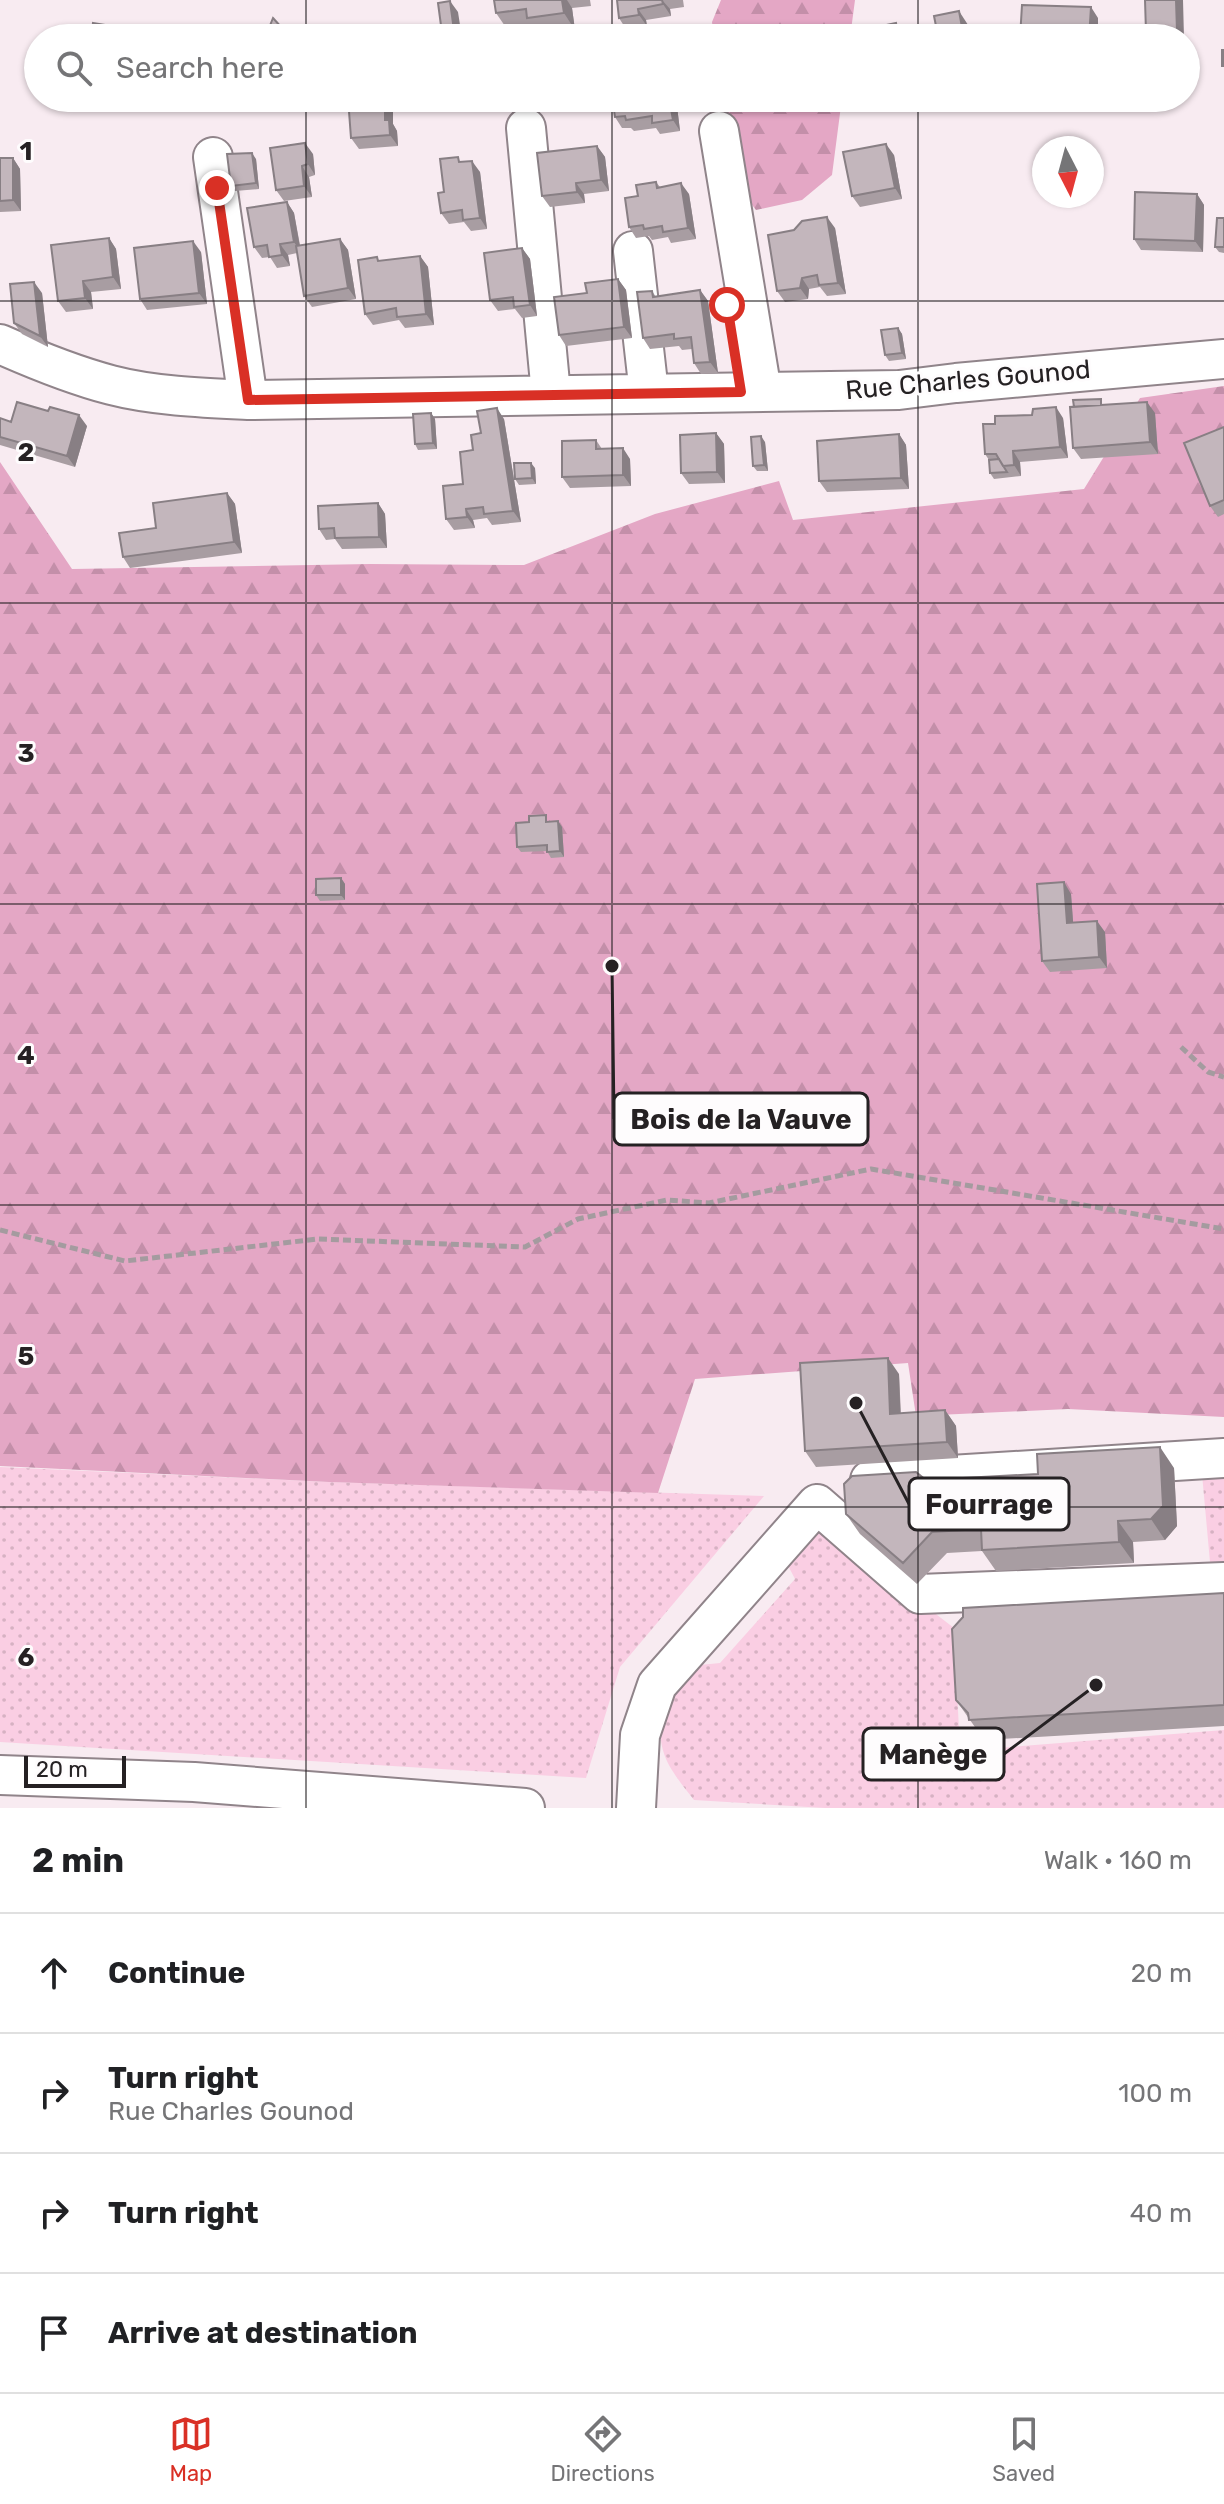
<!DOCTYPE html>
<meta charset="utf-8">
<style>
body{margin:0;font-family:Rubik,sans-serif;background:#f6f6f6;color:#202124}
.compass{position:absolute;left:1032px;top:136px;width:72px;height:72px;border-radius:50%;background:#fff;box-shadow:0 2px 6px #0004;rotate:174deg}
.scale{position:absolute;left:24px;bottom:20px;width:102px;box-sizing:border-box;padding-left:8px;border:4px solid #252123;border-top:0;font-size:22px;line-height:28px;white-space:nowrap;color:#252123;-webkit-text-stroke:6px #fefcfd;paint-order:stroke}
.stop{position:absolute;width:24px;height:24px;margin:-18px;border:6px solid #d93025;border-radius:50%;background:#fff}
.stop.end{background:#d93025;border-color:#fff;box-shadow:0 2px 8px #0008}
.list{margin:0;padding:0;list-style:none}
h2{display:flex;justify-content:space-between;align-items:center;height:104px;margin:0;padding:0 32px;font-size:34px}
h2 small{font-size:26px;font-weight:400;color:#757577}
.list li{display:grid;grid-template-columns:52px 1fr auto;gap:24px;align-items:center;box-sizing:border-box;height:120px;padding:0 32px;border-top:2px solid #e0e0e0}
.list b{display:block;font-size:30px;white-space:nowrap}
.list p{margin:0;font-size:26px;white-space:nowrap;color:#757577}
.list em{font-size:26px;font-style:normal;color:#757577}
.icon{flex:none;width:44px;height:44px;fill:none;stroke:currentColor;stroke-width:2;stroke-linecap:round;stroke-linejoin:round}
.map{position:relative;flex:none;width:1224px;height:1808px;overflow:hidden}
.search{position:absolute;background:#fff;box-shadow:0 2px 6px #0004;left:24px;right:24px;top:24px;height:88px;display:flex;align-items:center;gap:20px;box-sizing:border-box;padding:0 28px;border-radius:44px;color:#757577;font-size:30px}
.sheet{height:584px;background:#fff}
nav{display:flex;justify-content:space-around;align-items:center;box-sizing:border-box;height:112px;border-top:2px solid #e0e0e0;background:#fff;font-size:22px;color:#757577}
nav a{display:grid;justify-items:center;gap:4px}
nav .on{color:#d93025}
.map>svg:first-child{display:block}
.grass{fill:url(#grass-dots)}
.forest{fill:url(#forest-firs)}
.lines{fill:none;stroke-linecap:round;stroke-linejoin:round}
.minor-casing{stroke:#90848a;stroke-width:42}
.path{stroke:#a49b9f;stroke-width:5;stroke-dasharray:8 4;stroke-linecap:butt}
.minor{stroke:#fff;stroke-width:38}
.wall{fill:#a89da2}
.shaded-wall{fill:#887f84}
.building{fill:#c3b6bc;stroke:#887f84;stroke-width:2}
.route{stroke:#d93025;stroke-width:10}
.grid{fill:none;stroke:#252123;stroke-width:2;stroke-opacity:0.55}
.labels{text-anchor:middle;dominant-baseline:central;stroke-width:6;stroke-linejoin:round;paint-order:stroke}
.street-label{font-size:26px;fill:#252123;stroke:#fefcfd}
.grid-label{font-size:26px;text-anchor:middle;font-weight:bold;fill:#252123;stroke:#fefcfd;stroke-width:6;stroke-linejoin:round;paint-order:stroke}
.leader{fill:none;stroke:#252123;stroke-width:3}
.callout-dot{fill:#252123;stroke:#fefcfd;stroke-width:3}
.callout{fill:#fefcfd;stroke:#252123;stroke-width:3}
.callout-label{font-size:28px;text-anchor:middle;font-weight:bold;fill:#252123}
</style>
<div class="map">
<svg width="1224" height="1808" viewBox="0 0 1224 1808">
<defs>
<pattern id="grass-dots" width="8" height="8" patternUnits="userSpaceOnUse" patternTransform="scale(2)"><rect width="8" height="8" fill="#facee3"/><path d="M2 2h.1M6 6h.1" fill="none" stroke="#d6b1c2" stroke-width="1.8" stroke-linecap="round"/></pattern>
<pattern id="forest-firs" width="22" height="20" patternUnits="userSpaceOnUse" patternTransform="scale(2)"><rect width="22" height="20" fill="#e4a7c5"/><path d="M5 1l3.5 6h-7zM16 11l3.5 6h-7z" fill="#c38fa9"/></pattern>
</defs>
<rect width="100%" height="100%" fill="#f8ebf1"/>
<path class="grass" d="M0 1467 329 1482 764 1496 620 1667 586 1778 0 1742Z
M1224 1473V1572L1211 1573 1202 1474Z
M812 1529 828 1531 954 1628 960 1751 1224 1730V1808H825L694 1800C660 1757 658 1751 661 1696L690 1666 720 1663 795 1579 783 1556Z"/>
<path class="forest" d="M721 0H855L850 38H714L712 22Z
M724 98H842L832 175 802 200 756 210 737 185Z
M1224 386V1417L1068 1409 916 1416 908 1363 695 1379 658 1493 329 1482 0 1466V462L72 569 370 564 524 565 655 514 779 481 793 520 1084 489 1140 398Z"/>
<g class="lines">
<defs>
<path id="minor" d="M526 128 551 394
M719 131 762 392
M213 157 248 400
M633 251 649 393
M0 344C36 360 73 375 111 385 153 396 204 398 248 400L899 390 956 383 1224 359
M870 1480 1224 1458
M0 1775 194 1782 525 1808
M636 1808 640 1735 657 1685 817 1504 920 1594 1224 1582"/>
</defs>
<use href="#minor" class="minor-casing"/>
<path class="path" d="M1181 1047 1208 1072 1224 1077
M0 1230 125 1261 318 1239 525 1247 578 1219 667 1200 709 1203 871 1169 1224 1229"/>
<use href="#minor" class="minor"/>
</g>
<path class="wall" d="M494 0H590L591 6 572 8 575 30 539 34 533 26 507 29 496 13Z
M617 0H683L684 7 670 9 671 16 646 20 647 26 626 29 619 18Z
M1145 0 1184 38H1151L1146 32Z
M237 98H276L274 102 245 108Z
M348 98H393V124L397 131 398 146 359 149 351 138Z
M612 98H676L680 131 660 134 656 128 634 131 631 128H622L615 117Z
M888 98H950L896 108Z
M597 146 605 157 609 191 584 194 585 203 550 207 542 196Z
M313 154 315 175 309 177 312 197 284 201 276 190Z
M894 155 902 199 860 207 852 196Z
M0 158H13L20 169 21 211 0 212Z
M256 159 259 189 235 191 231 186Z
M461 162 480 172 487 229 471 231 464 222 449 224 441 213 444 192Z
M656 182 660 187 689 194 696 239 671 243 668 237 652 240 649 236 636 238 629 227 638 196Z
M1197 194 1204 205 1203 252 1141 250 1134 239Z
M287 202 294 213 300 245 340 239 348 250 356 299 312 307 304 296 297 253 288 255 290 266 277 268 270 257 262 258 254 247Z
M1224 218V253L1219 252 1215 247Z
M835 228 846 294 827 296 820 287 809 289 808 299 785 302 777 291Z
M109 238 116 249 121 289 91 292 93 309 66 312 58 301Z
M522 248 530 259 537 316 522 318 515 309 498 311 490 300Z
M201 252 207 304 147 310 140 299Z
M420 256 428 267 434 325 405 328 399 320 373 325 365 314 380 261Z
M618 279 626 290 632 338 566 346 559 335 587 293Z
M700 290 708 301 718 373 701 374 694 363 692 349 682 350 679 346 650 349 643 338 652 291 656 297Z
M42 293 48 347 22 334 14 323Z
M898 328 902 334 906 359 889 361 885 355Z
M1105 405 1155 413 1158 454 1081 459 1073 448Z
M431 413 435 419 437 449 418 450 415 444Z
M0 418 11 422 87 426 75 467 0 445Z
M1063 418 1068 458 1020 462 1021 476 994 479 990 473 989 460 985 454 995 424Z
M504 419 521 522 492 525 487 518 473 520 475 528 454 530 446 519 463 484 473 450 481 433Z
M1224 427V514L1218 517 1210 506Z
M716 433 724 444 725 483 689 484 681 473Z
M899 434 906 445 909 489 827 492 819 481Z
M596 440 602 449 630 459 631 486 570 488 562 477Z
M765 442 768 471H757L753 466Z
M535 468 536 484 519 485 515 479Z
M227 493 235 504 242 553 130 568 123 557 156 528Z
M378 503 385 514 387 548 342 549 335 539 326 540 319 529Z
M550 820V822L558 821 562 827 564 857 551 858 547 851 521 852 517 847Z
M341 878 345 884V900L320 901 316 895Z
M1071 894 1073 922 1105 932 1107 968 1050 972 1042 961Z
M899 1374 901 1414 945 1410 956 1426 958 1458 816 1467 805 1451Z
M1174 1468 1177 1526 1165 1540 1133 1542 1134 1563 996 1571 982 1551 947 1553 917 1584 860 1534 846 1514 926 1480Z
M1224 1593V1726L984 1740 956 1700Z"/>
<path class="shaded-wall" d="M562 0H567L572 8 575 30 564 13Z
M662 0 670 9 671 16 663 4Z
M1176 0H1183L1184 38H1182L1177 31Z
M450 1 458 12 462 38H455Z
M1091 7 1098 18V38H1089Z
M638 9 646 20 647 26 639 15Z
M959 11 970 28 972 38H964Z
M385 98H393V124L397 131 398 146 390 135 385 120Z
M669 98H676L680 131 673 120Z
M305 143 313 154 315 175 308 164Z
M886 144 894 155 902 199 895 188Z
M597 146 605 157 609 191 601 180Z
M252 153 256 159 259 189 256 183Z
M13 158 20 169 21 211 13 200Z
M472 161 480 172 487 229 480 218Z
M302 166 309 177 312 197 304 186Z
M576 183 584 194 585 203 577 192Z
M681 183 689 194 696 239 688 228Z
M1197 194 1204 205 1203 252 1195 241Z
M287 202 294 213 301 253 294 242Z
M827 217 835 228 846 294 838 283Z
M109 238 116 249 121 289 113 277Z
M340 239 348 250 356 299 348 288Z
M193 241 201 252 207 304 199 293Z
M280 244 288 255 290 266 282 255Z
M522 248 530 259 537 316 530 305Z
M420 256 428 267 434 325 426 314Z
M802 278 809 289 808 299 800 288Z
M618 279 626 290 632 338 624 327Z
M83 281 91 292 93 309 85 298Z
M34 282 42 293 48 347 40 336Z
M700 290 708 301 718 373 710 362Z
M898 328 902 334 906 359 902 353Z
M1147 402 1155 413 1158 454 1150 442Z
M1056 407 1063 418 1068 458 1060 447Z
M497 408 504 419 521 522 513 511Z
M431 413 435 419 437 449 433 443Z
M79 415 87 426 75 467 67 456Z
M716 433 724 444 725 483 717 472Z
M899 434 906 445 909 489 901 478Z
M761 436 765 442 768 471 764 465Z
M623 448 630 459 631 486 623 475Z
M1013 451 1020 462 1021 476 1014 465Z
M531 463 535 468 536 484 532 478Z
M227 493 235 504 242 553 234 542Z
M378 503 385 514 387 548 379 537Z
M466 509 473 520 475 528 467 517Z
M558 821 562 827 564 857 560 851Z
M341 878 345 884V900L341 895Z
M1064 882 1071 894 1074 934 1067 923Z
M1097 921 1105 932 1107 968 1099 957Z
M888 1358 899 1374 901 1430 890 1414Z
M945 1410 956 1426 958 1458 947 1442Z
M1160 1447 1174 1468 1177 1526 1165 1540 1151 1519Z
M1118 1521 1133 1542 1134 1563 1119 1542Z"/>
<path class="building" d="M494 0H562L564 13 527 18 526 9 496 13Z
M617 0H662L663 4 638 9 639 15 619 18Z
M1145 0H1176L1177 31 1146 32Z
M450 1 455 38H427L426 35 442 33 438 3Z
M1022 5 1091 7 1089 38H1020Z
M959 11 964 38H874L872 28 896 23 898 34 936 26 934 16Z
M273 18 291 38H265Z
M93 23 148 32 147 38H67L68 26 92 30Z
M1222 50H1224V66H1222Z
M348 98H385V120H389L390 135 351 138Z
M612 98H669L673 120 652 123V116L626 120 625 116 615 117Z
M305 143 308 164 302 166 304 186 276 190 270 148Z
M886 144 895 188 852 196 843 152Z
M597 146 601 180 576 183 577 192 542 196 537 153Z
M252 153 256 183 231 186 227 154Z
M458 157 459 162 472 161 480 218 463 220 462 210 441 213 438 193 444 192 440 159Z
M0 158H13V200L0 201Z
M656 182 657 188 681 183 688 228 663 232 662 226 644 229 643 225 629 227 625 198 638 196 636 185Z
M1135 192 1197 194 1195 241 1134 239Z
M287 202 294 242 280 244 282 255 269 257 267 245 254 247 247 208Z
M827 217 838 283 819 285 817 275 802 278 800 288 777 291 768 235 794 230 802 221Z
M1217 218H1224V247H1215Z
M109 238 113 277 83 281 85 298 58 301 51 245Z
M340 239 348 288 304 296 296 246Z
M193 241 199 293 140 299 134 248Z
M522 248 530 305 514 307 513 297 490 300 484 253Z
M420 256 426 314 397 317 396 308 365 314 358 260 377 257 378 261Z
M618 279 624 327 559 335 554 297 587 293 585 283Z
M34 282 40 336 14 323 10 284Z
M700 290 710 362 694 363 691 337 674 339V334L643 338 637 292 652 291 653 297Z
M898 328 902 353 885 355 881 330Z
M1101 399V405L1074 407 1073 400Z
M17 402 48 411 50 407 79 415 67 456 0 437V418L11 422Z
M1147 402 1150 442 1073 448 1070 407Z
M1056 407 1060 447 1013 451 1014 465 1003 466 996 454H985L983 424H995V416L1032 415 1033 409Z
M497 408 513 511 484 514 483 507 466 509 467 517 446 519 443 486 463 484 460 452 473 450 471 435 481 433 477 411Z
M431 413 433 443 415 444 413 414Z
M1224 427V500L1210 506 1184 443Z
M716 433 717 472 681 473 680 435Z
M899 434 901 478 819 481 817 441Z
M761 436 764 465 753 466 751 437Z
M596 440V449L623 448V475L562 477V441Z
M999 459 1007 472 990 473 989 460Z
M514 463H531L532 478 515 479Z
M227 493 234 542 123 557 119 533 156 528 153 503Z
M378 503 379 537 335 538 334 528 319 529 318 506Z
M546 815V822L558 821 560 851 547 852V845L517 847 516 823 529 822V816Z
M341 878V895H316V879Z
M1064 882 1067 923 1097 921 1099 957 1042 961 1037 884Z
M888 1358 890 1414 945 1410 947 1442 805 1451 800 1363Z
M1160 1447 1163 1506 1151 1519 1118 1521 1119 1542 982 1550 981 1529 932 1532 903 1563 846 1514 844 1484 852 1476 916 1472 926 1480 1038 1474 1037 1454Z
M1224 1593V1705L969 1720 968 1713 956 1700 952 1629 963 1617V1608Z"/>
<g class="lines">
<path class="route" d="M217 188 248 400 741 392 727 305"/>
</g>
<path class="grid" d="M306 0V38M612 0V38M918 0V38M306 98V1808M612 98V1808M918 98V1808M0 301H1224M0 603H1224M0 904H1224M0 1205H1224M0 1507H1224"/>
<g class="labels">
<g class="street-label">
<text transform="translate(968 380) rotate(-5)">Rue Charles Gounod</text>
</g>
</g>
<g class="grid-label">
<text x="26" y="160">1</text>
<text x="26" y="461">2</text>
<text x="26" y="762">3</text>
<text x="26" y="1064">4</text>
<text x="26" y="1365">5</text>
<text x="26" y="1666">6</text>
</g>
<path class="leader" d="M612 966L614 1119M856 1403L909 1504M1096 1685L1004 1754"/>
<g class="callout-dot">
<circle cx="612" cy="966" r="8"/>
<circle cx="856" cy="1403" r="8"/>
<circle cx="1096" cy="1685" r="8"/>
</g>
<g class="callout">
<rect x="614" y="1093" width="254" height="52" rx="8"/>
<rect x="909" y="1478" width="160" height="52" rx="8"/>
<rect x="863" y="1728" width="141" height="52" rx="8"/>
</g>
<g class="callout-label">
<text x="741" y="1129">Bois de la Vauve</text>
<text x="989" y="1514">Fourrage</text>
<text x="933" y="1764">Manège</text>
</g>
</svg>
<svg class="compass" viewBox="-18 -18 36 36"><path d="M0-13l5 13h-10z" fill="#e53935"/><path d="M0 13l5-13h-10z" fill="#757577"/></svg>
<div class="scale">20 m</div>
<div class="stop" style="left:727px;top:305px"></div>
<div class="stop end" style="left:217px;top:188px"></div>
<div class="search"><svg class="icon" aria-label="search" viewBox="0 0 24 24"><circle cx="10" cy="10" r="6"/><path d="M15 15l6 6"/></svg>Search here</div>
</div>
<section class="sheet">
<h2>2 min<small>Walk · 160 m</small></h2>
<ul class="list">
<li><svg class="icon" aria-label="ahead" viewBox="0 0 24 24"><path d="M12 20V5M6 11l6-6 6 6"/></svg><div><b>Continue</b></div><em>20 m</em></li>
<li><svg class="icon" aria-label="right" viewBox="0 0 24 24"><path d="M7 20v-9h11M14 6l5 5-5 5"/></svg><div><b>Turn right</b><p>Rue Charles Gounod</p></div><em>100 m</em></li>
<li><svg class="icon" aria-label="right" viewBox="0 0 24 24"><path d="M7 20v-9h11M14 6l5 5-5 5"/></svg><div><b>Turn right</b></div><em>40 m</em></li>
<li><svg class="icon" aria-label="arrive" viewBox="0 0 24 24"><path d="M6 21V4h12l-3 4 3 4H6"/></svg><div><b>Arrive at destination</b></div></li>
</ul>
</section>
<nav>
<a class="on"><svg class="icon" aria-label="map" viewBox="0 0 24 24"><path d="M3 6l6-2 6 2 6-2v14l-6 2-6-2-6 2zM9 4v14M15 6v14"/></svg>Map</a>
<a><svg class="icon" aria-label="directions" viewBox="0 0 24 24"><path d="M12 3l9 9-9 9-9-9zM9 14v-3h6M13 9l2 2-2 2"/></svg>Directions</a>
<a><svg class="icon" aria-label="saved" viewBox="0 0 24 24"><path d="M7 4h10v16l-5-4-5 4z"/></svg>Saved</a>
</nav>
